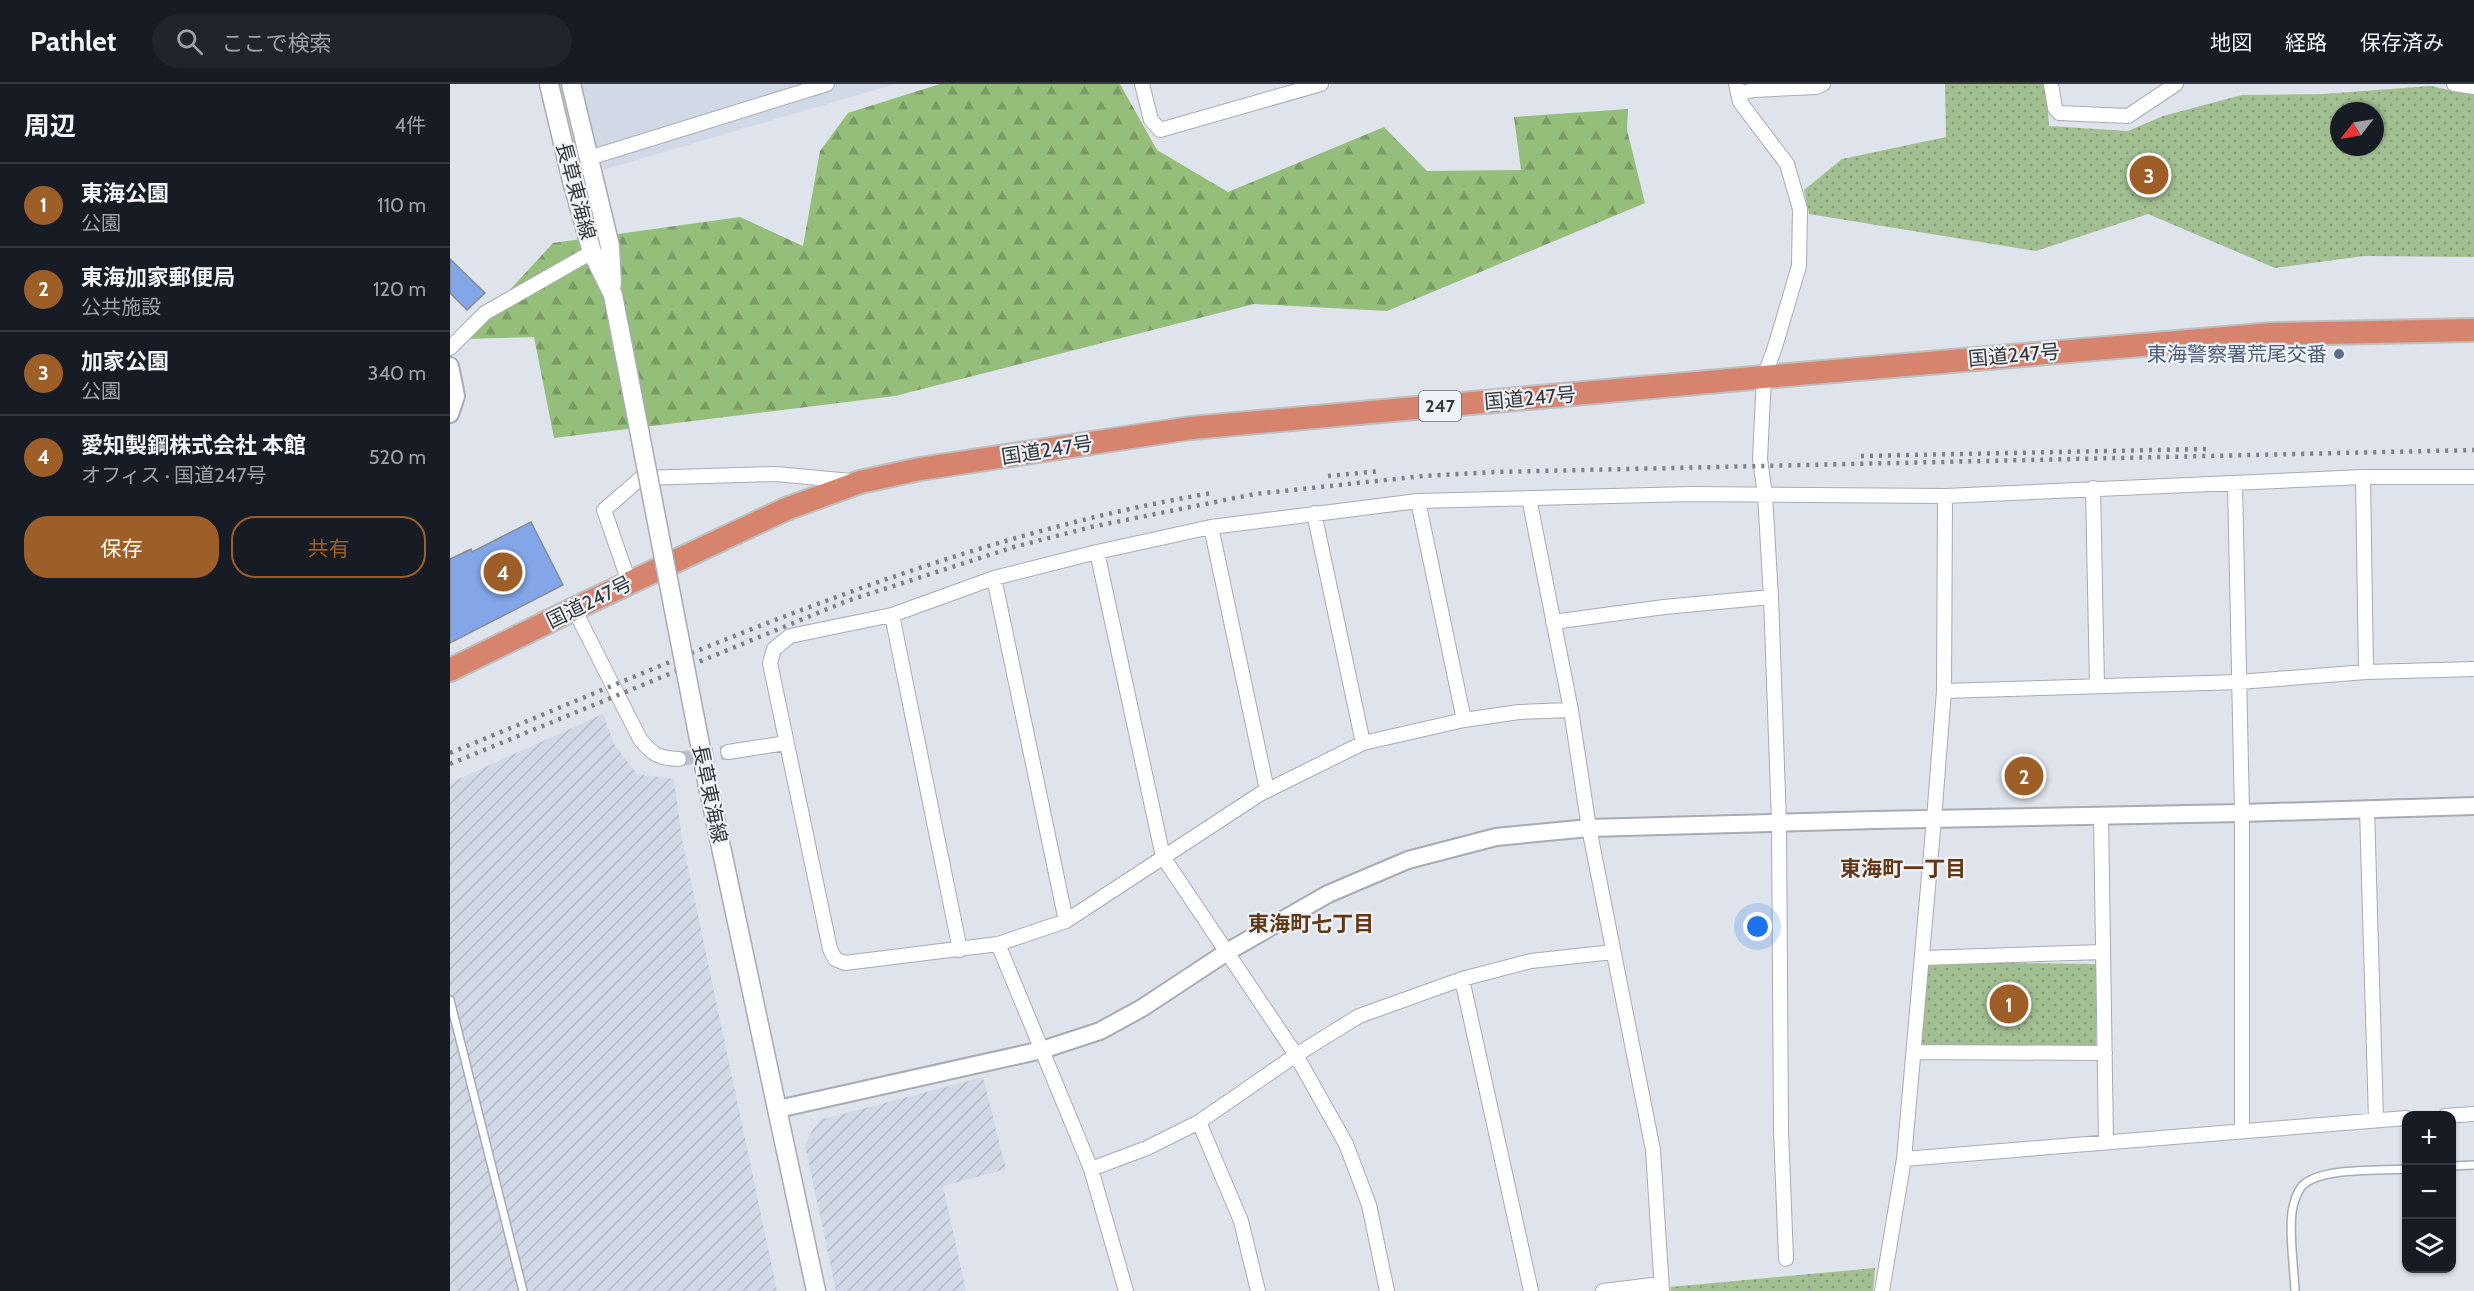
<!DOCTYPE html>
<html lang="ja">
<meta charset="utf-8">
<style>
body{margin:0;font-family:Cabin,"Noto Sans JP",sans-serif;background:#20242c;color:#f1f3f6}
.controls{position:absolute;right:18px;bottom:18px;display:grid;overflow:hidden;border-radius:12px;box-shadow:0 2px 4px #0004}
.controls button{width:54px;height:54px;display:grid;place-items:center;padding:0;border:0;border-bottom:2px solid #363941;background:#171b24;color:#f1f3f6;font:30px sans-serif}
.compass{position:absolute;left:1880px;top:18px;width:54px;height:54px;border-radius:50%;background:#171b24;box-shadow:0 2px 4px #0004;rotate:239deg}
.you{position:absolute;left:1308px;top:843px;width:21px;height:21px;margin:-15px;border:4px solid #fff;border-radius:50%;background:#1a73e8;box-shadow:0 0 0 9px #1a73e833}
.badge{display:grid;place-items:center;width:39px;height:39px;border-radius:50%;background:#9e5e28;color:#fff;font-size:20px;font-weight:700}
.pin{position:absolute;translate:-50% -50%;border:3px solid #fff;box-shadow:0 2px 6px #0006}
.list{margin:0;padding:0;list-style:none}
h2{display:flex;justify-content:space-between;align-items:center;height:78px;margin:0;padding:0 24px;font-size:26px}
h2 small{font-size:20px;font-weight:400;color:#9ea1a6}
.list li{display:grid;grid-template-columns:39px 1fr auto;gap:18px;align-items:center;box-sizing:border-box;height:84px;padding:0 24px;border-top:2px solid #363941}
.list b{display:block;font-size:22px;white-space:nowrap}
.list p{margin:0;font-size:20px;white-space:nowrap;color:#9ea1a6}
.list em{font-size:20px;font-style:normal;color:#9ea1a6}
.actions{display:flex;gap:12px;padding:18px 24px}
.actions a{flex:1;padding:14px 0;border:2px solid #9e5e28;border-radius:24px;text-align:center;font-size:21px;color:#9e5e28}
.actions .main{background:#9e5e28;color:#fff}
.icon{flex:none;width:33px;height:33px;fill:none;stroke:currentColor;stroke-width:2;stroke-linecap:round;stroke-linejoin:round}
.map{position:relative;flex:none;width:2024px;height:1207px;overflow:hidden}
header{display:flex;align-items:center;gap:36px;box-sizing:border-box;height:84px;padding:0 30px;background:#171b24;border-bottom:2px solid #363941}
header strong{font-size:28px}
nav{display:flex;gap:33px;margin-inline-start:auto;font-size:21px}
.search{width:420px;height:54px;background:#20242c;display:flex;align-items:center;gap:15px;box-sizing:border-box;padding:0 21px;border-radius:33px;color:#9ea1a6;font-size:22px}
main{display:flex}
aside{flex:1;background:#171b24}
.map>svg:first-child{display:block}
.built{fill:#d1d9e7}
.industrial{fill:url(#industrial-furrows)}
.grass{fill:url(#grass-dots);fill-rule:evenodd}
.forest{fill:url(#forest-firs)}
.building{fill:#83a6e9;stroke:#878b91;stroke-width:1.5}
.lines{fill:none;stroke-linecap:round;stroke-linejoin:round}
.minor-tunnel{stroke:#bdc1c8;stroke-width:14;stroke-dasharray:14 7;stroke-linecap:butt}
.service-casing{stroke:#a7abb2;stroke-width:10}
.minor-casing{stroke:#a7abb2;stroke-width:16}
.tertiary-casing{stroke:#a7abb2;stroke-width:20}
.secondary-casing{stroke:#a7abb2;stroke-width:21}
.trunk-casing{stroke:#bfbfc0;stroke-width:26}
.path{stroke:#a5a8af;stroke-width:3;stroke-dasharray:4.5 4.5;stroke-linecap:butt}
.service{stroke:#fff;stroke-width:7}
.minor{stroke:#fff;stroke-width:14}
.tertiary{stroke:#fff;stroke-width:16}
.secondary{stroke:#fff;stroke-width:18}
.trunk{stroke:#d6846e;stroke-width:22}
.rail{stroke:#7f8187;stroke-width:4.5;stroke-dasharray:3 6;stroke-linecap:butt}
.secondary-bridge-casing{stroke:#a7abb2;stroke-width:21;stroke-linecap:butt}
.secondary-bridge{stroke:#fff;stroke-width:18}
.service-dot{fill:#5c6f8a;stroke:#edf1f8;stroke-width:2}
.labels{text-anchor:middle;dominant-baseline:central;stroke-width:4.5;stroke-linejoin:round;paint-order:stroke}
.shield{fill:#edf1f8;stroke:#6d6f73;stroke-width:1.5}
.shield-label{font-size:18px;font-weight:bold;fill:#36373a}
.street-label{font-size:20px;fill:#36373a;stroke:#edf1f8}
.service-label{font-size:20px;fill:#4e5e75;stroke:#edf1f8;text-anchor:end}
.neighbourhood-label{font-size:21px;font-weight:bold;fill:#633711;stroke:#edf1f8}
</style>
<header>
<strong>Pathlet</strong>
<div class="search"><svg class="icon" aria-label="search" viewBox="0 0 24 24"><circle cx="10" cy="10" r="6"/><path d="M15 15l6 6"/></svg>ここで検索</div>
<nav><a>地図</a><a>経路</a><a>保存済み</a></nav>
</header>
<main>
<aside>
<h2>周辺<small>4件</small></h2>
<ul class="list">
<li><span class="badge">1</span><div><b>東海公園</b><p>公園</p></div><em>110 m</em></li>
<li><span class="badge">2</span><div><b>東海加家郵便局</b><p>公共施設</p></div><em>120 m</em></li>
<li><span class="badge">3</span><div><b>加家公園</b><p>公園</p></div><em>340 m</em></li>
<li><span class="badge">4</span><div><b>愛知製鋼株式会社 本館</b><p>オフィス · 国道247号</p></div><em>520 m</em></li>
</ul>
<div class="actions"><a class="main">保存</a><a>共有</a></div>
</aside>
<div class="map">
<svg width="2024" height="1207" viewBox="0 0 2024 1207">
<defs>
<pattern id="industrial-furrows" width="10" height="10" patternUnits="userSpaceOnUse" patternTransform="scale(1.5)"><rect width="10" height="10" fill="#d1d9e7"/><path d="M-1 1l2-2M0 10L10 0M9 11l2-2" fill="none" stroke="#b4bbc7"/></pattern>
<pattern id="grass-dots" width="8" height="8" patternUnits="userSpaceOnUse" patternTransform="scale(1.5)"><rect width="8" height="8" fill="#a2bf91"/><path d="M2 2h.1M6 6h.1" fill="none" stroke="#859c77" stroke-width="1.8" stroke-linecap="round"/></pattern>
<pattern id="forest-firs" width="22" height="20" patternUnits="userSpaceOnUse" patternTransform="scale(1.5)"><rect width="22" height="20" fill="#94be79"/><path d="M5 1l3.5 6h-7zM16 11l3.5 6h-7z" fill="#7a9b64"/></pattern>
</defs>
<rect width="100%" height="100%" fill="#dfe3eb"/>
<path class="built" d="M131 0H445L153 86Z"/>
<path class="industrial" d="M153 630 164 660 187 690 224 695 232 755 327 1207H0V699Z
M533 993 556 1085 493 1102 516 1207H386L355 1061 362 1047 370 1036Z"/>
<path class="grass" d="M1495 0H1596L1599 42 1678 47 1713 32 1792 11 1874 10 1980 2 2024 11V173L1914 172 1825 184 1698 130 1586 167 1359 130 1354 106 1392 75 1496 53ZM1889 27H1925V63H1889Z
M1471 878 1646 880V962L1472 961Z
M1425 1184 1423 1207H1221L1220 1203Z"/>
<path class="forest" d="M490 0H670L707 66 778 108 934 43 977 87 1071 86 1064 33 1178 25 1177 46 1195 119 937 227 804 220 445 312 104 354 84 253 15 255 103 159 290 133 353 162 370 67 398 29Z"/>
<path class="building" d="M0 175 35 209 17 226 0 209Z
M81 438 113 501 0 559V475L21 465 22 468Z"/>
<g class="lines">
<path class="minor-tunnel" d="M229 675 278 668"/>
<defs>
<path id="service" d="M0 916 73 1207
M2002 1082 2024 1081
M1845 1207C1844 1181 1839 1153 1842 1128 1843 1120 1847 1108 1852 1102 1870 1083 1931 1087 1956 1085"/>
<path id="minor" d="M692 0 701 36 710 46 871 0
M1286 0 1290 18 1337 80 1350 125 1349 182 1325 263 1314 293 1310 375 1315 411 1321 513 1329 738 1331 1046 1336 1175
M1601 0 1605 24 1609 29 1678 32 1726 0
M2004 0 2024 3
M1288 10 1303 6 1366 3 1373 0
M139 74 377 0
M0 264 35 229 142 168
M1913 393 1916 588
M1785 399 1792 729V1047
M1643 404 1647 601
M1079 414 1121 626 1139 744 1203 1066 1212 1207
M968 417 1014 636
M864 429 913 659
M761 443 817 706
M647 468 713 773 846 971 896 1060 919 1121 937 1207
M544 494 616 837
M179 498 154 426 191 394 326 390 401 397
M124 525 190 655C203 671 208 674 229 675
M442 531 510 866
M1103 538 1214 523 1321 513
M1494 607 1789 598 1916 588 2024 585
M1121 626 1069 628 1014 636 913 659 810 710 616 837 548 860 395 879 385 875 380 865 320 579 324 565 340 552 442 531 544 494 647 468 761 443 968 417 1240 410 1495 412 1913 393H2024
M278 668 336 659
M1917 725 1926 1035
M1651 732 1656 1058
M548 860 641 1085 676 1207
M1472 874 1653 868
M1012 895 1081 1207
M1464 968 1655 969
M1995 1032 2024 1030
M749 1038 791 1137 808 1207
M1454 1075 1956 1034
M641 1085 697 1064 749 1038 846 971 909 932 1012 895 1081 877 1163 868
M1153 1207 1211 1200
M1432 1207 1454 1075 1484 735 1494 607 1495 412"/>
<path id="tertiary" d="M0 282 6 312 0 330
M328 1025 592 966 650 947 692 924 777 868 878 810 958 776 1046 753 1139 744 1425 736 1792 729 2024 722"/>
<path id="secondary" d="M99 0 122 97 142 168 163 211
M121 0 160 162 162 200
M259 707 366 1207"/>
<path id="trunk" d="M0 586 124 525 336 425 410 398 470 385 741 344 1314 293 1822 250 2024 246"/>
</defs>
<use href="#service" class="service-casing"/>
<use href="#minor" class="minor-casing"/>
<use href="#tertiary" class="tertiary-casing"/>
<use href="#secondary" class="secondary-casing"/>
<use href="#trunk" class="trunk-casing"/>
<path class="path" d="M1358 1207H1362"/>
<use href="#service" class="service"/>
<use href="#minor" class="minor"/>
<use href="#tertiary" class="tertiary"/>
<use href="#secondary" class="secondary"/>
<use href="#trunk" class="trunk"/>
<path class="rail" d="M1411 372 1756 365
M878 392 931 387
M0 669C249 567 494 454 762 409
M0 680 397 517 564 463 641 443 805 410 973 392 1044 388 2024 366"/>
<defs>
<path id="secondary-bridge" d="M163 211 259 707"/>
</defs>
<use href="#secondary-bridge" class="secondary-bridge-casing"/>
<use href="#secondary-bridge" class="secondary-bridge"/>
</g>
<circle class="service-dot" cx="1889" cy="270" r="6"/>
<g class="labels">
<rect class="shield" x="969" y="307" width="42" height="30" rx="4.5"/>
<g class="shield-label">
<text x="990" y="322">247</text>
</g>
<g class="street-label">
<text transform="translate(126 107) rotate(75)">長草東海線</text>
<text transform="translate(1564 271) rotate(-5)">国道247号</text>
<text transform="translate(1080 314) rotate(-5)">国道247号</text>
<text transform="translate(597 366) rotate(-9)">国道247号</text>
<text transform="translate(139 518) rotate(-26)">国道247号</text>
<text transform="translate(260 710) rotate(78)">長草東海線</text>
</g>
<g class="service-label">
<text x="1877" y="270">東海警察署荒尾交番</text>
</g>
<g class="neighbourhood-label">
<text x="1453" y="784">東海町一丁目</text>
<text x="861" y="839">東海町七丁目</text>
</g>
</g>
</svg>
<div class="controls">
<button>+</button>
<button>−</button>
<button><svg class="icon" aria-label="layers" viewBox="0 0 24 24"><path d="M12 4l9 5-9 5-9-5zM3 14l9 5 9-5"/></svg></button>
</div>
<svg class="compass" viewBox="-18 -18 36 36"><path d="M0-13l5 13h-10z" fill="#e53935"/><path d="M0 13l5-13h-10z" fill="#9ea1a6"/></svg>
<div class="you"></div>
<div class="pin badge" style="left:1559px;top:920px">1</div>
<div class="pin badge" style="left:1574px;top:692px">2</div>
<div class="pin badge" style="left:1699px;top:91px">3</div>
<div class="pin badge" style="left:53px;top:488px">4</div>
</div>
</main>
